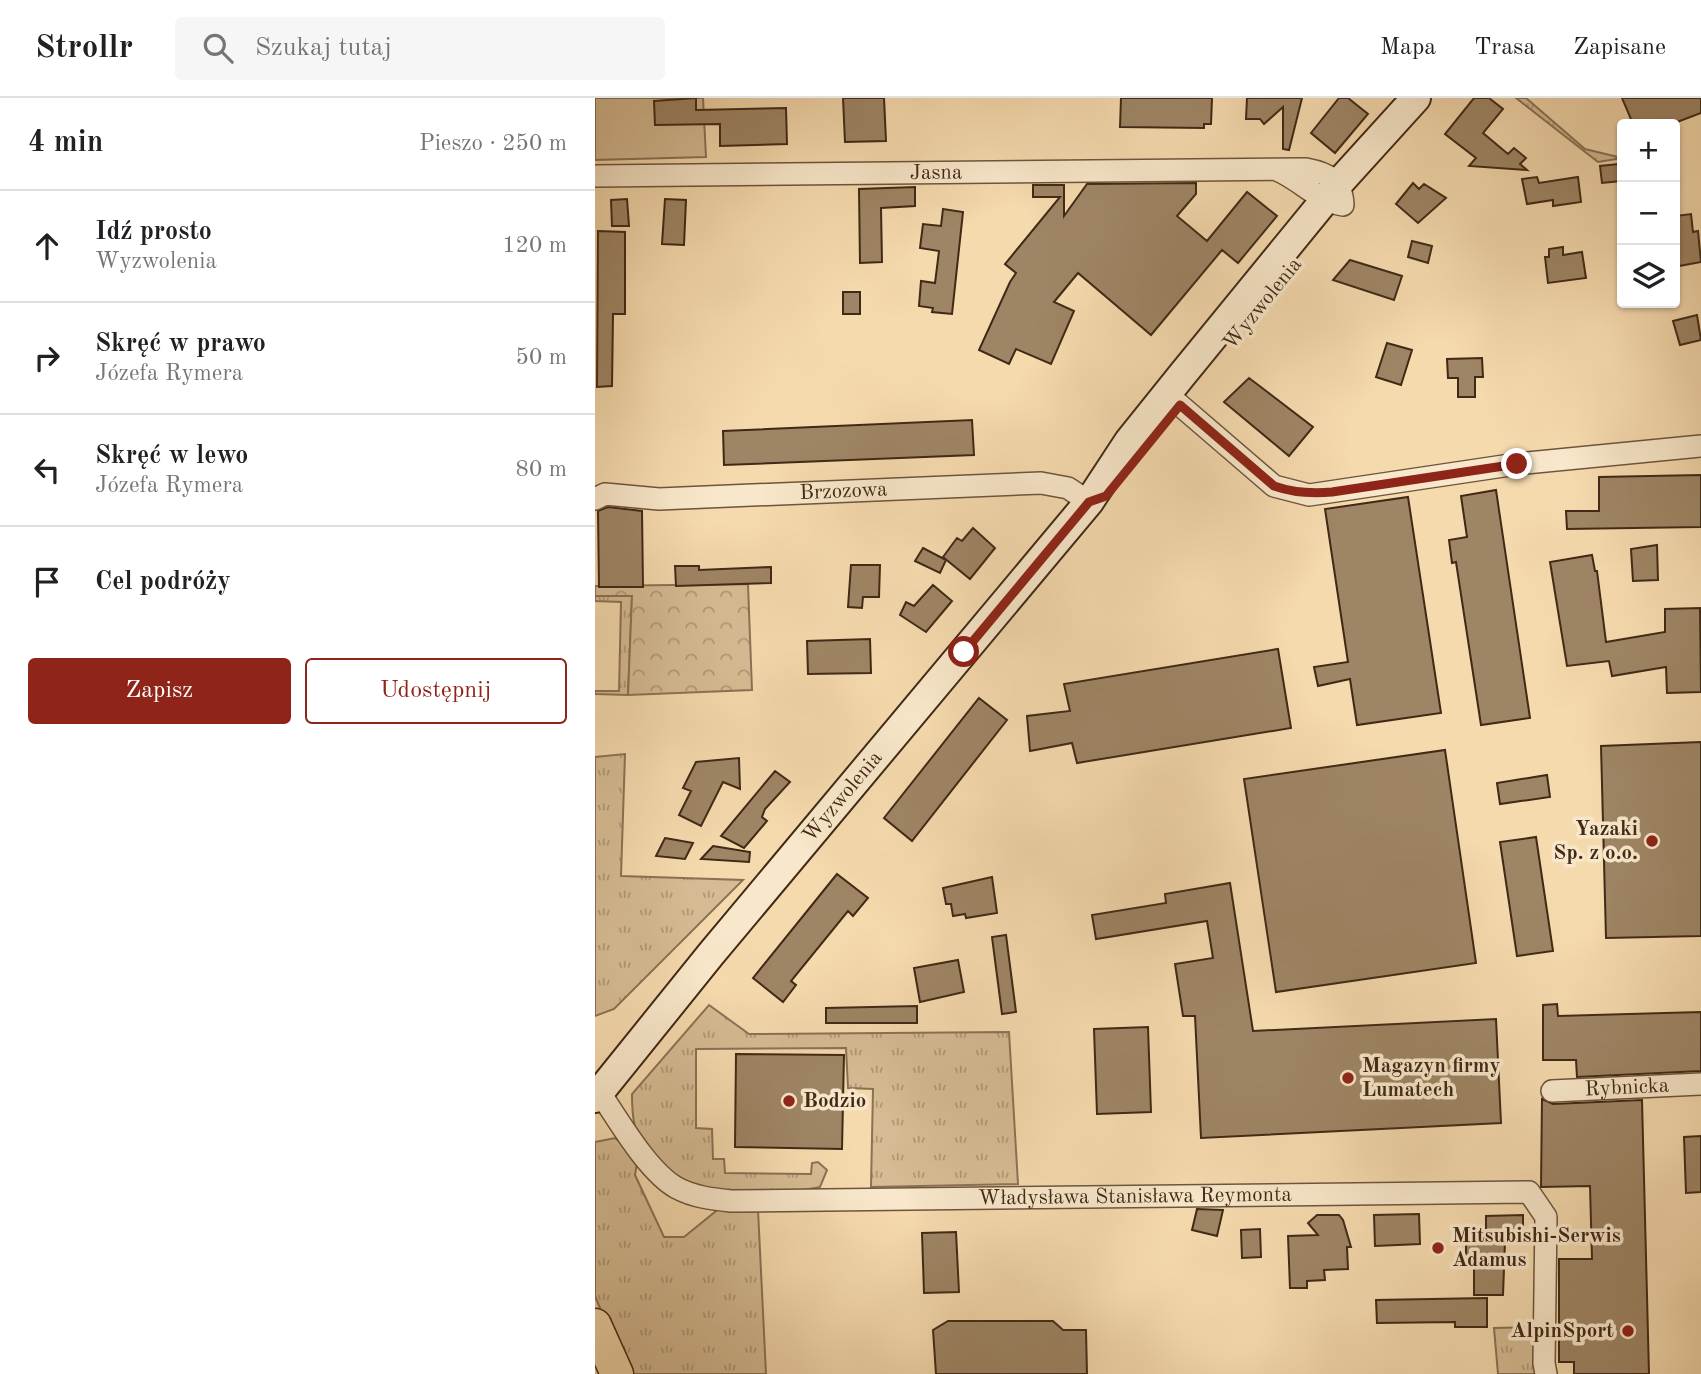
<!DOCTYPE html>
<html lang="pl">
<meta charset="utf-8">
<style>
body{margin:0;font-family:"Old Standard TT",serif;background:#f6f6f6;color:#202124}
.controls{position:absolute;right:21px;top:21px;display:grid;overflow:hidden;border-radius:7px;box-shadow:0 2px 5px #0004}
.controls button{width:63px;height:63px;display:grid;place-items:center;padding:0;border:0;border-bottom:2px solid #e0e0e0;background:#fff;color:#202124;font:35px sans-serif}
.stop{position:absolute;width:21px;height:21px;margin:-16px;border:5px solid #8f2418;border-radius:50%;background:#fff}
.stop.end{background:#8f2418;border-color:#fff;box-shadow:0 2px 7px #0008}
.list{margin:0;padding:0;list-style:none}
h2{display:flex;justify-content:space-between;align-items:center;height:91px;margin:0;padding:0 28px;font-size:30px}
h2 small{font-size:23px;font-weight:400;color:#757577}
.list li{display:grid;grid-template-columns:46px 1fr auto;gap:21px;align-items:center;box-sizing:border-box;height:112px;padding:0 28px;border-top:2px solid #e0e0e0}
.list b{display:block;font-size:26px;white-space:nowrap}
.list p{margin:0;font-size:23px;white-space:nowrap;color:#757577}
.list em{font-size:23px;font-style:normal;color:#757577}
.actions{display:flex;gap:14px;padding:21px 28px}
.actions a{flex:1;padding:16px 0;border:2px solid #8f2418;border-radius:7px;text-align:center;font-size:24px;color:#8f2418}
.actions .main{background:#8f2418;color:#fff}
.icon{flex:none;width:38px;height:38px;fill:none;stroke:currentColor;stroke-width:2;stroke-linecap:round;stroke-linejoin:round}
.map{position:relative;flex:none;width:1106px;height:1276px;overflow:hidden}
header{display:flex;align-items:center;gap:42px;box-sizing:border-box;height:98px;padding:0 35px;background:#fff;border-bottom:2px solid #e0e0e0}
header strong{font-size:33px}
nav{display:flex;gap:38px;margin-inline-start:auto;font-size:24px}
.search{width:490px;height:63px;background:#f6f6f6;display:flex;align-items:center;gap:18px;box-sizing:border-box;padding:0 24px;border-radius:7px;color:#757577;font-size:26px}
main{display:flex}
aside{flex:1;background:#fff}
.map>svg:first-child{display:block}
.grass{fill:url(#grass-tufts);stroke:#8b7255;stroke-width:2}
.forest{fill:url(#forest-crowns);stroke:#8b7255;stroke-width:2}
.green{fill:#d6bc94;stroke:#8b7255;stroke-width:2}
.building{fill:#9e8565;stroke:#402916;stroke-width:2}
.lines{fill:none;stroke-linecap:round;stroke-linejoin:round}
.street-casing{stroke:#6d553c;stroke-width:24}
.secondary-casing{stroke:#402916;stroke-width:32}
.primary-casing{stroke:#402916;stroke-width:35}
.street{stroke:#f8e7ca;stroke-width:21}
.secondary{stroke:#f8e7ca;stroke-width:28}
.primary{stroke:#f5daae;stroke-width:32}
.route{stroke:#8f2418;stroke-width:9}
.poi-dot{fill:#8f2418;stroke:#f8e7ca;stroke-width:2.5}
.labels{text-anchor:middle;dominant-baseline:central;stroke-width:7;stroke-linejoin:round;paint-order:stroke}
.street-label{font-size:21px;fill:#402916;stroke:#f8e7ca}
.poi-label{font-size:21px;font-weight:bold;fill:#402916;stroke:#f8e7ca;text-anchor:start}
</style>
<header>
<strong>Strollr</strong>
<div class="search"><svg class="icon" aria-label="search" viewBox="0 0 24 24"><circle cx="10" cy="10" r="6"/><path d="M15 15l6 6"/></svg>Szukaj tutaj</div>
<nav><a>Mapa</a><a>Trasa</a><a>Zapisane</a></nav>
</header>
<main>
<aside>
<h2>4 min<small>Pieszo · 250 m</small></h2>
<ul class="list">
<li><svg class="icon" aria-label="ahead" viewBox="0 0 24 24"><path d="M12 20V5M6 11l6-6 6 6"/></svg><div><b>Idź prosto</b><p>Wyzwolenia</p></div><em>120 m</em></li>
<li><svg class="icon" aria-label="right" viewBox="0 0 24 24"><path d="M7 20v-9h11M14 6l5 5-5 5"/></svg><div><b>Skręć w prawo</b><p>Józefa Rymera</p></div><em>50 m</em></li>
<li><svg class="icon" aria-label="left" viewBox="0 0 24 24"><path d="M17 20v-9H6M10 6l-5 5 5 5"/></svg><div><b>Skręć w lewo</b><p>Józefa Rymera</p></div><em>80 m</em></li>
<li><svg class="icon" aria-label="arrive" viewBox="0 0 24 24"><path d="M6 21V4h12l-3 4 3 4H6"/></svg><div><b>Cel podróży</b></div></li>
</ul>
<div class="actions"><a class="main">Zapisz</a><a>Udostępnij</a></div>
</aside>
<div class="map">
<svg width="1106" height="1276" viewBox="0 0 1106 1276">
<defs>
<pattern id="grass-tufts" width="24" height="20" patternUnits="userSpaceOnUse" patternTransform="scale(1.75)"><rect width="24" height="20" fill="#d6bc94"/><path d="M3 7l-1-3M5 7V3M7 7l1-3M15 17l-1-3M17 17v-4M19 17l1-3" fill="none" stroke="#af9978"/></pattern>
<pattern id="forest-crowns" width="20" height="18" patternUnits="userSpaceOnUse" patternTransform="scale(1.75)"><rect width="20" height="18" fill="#d6bc94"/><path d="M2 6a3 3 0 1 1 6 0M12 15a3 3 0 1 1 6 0" fill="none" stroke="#af9978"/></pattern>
</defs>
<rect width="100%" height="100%" fill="#f5daae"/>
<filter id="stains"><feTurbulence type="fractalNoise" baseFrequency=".00286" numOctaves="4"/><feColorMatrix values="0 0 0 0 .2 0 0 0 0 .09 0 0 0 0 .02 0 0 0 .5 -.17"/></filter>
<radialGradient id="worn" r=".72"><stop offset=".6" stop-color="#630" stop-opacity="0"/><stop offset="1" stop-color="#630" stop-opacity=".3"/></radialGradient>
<path class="grass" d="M921 0H931L990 51 1027 60 1003 64Z
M0 498H37L33 597 0 596V593H24L26 504 0 503Z
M30 656 26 778 148 782 19 911 0 918V659Z
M114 907 154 936 414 934 423 1086 276 1089 278 991 253 990 251 950 101 951V1030L117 1031 118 1061H129L130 1075 216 1076 217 1065 223 1064 232 1072 225 1089C202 1094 124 1099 102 1091 85 1085 59 1063 48 1048 38 1033 37 1013 37 996Z
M20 1040 43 1059 40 1077 69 1139H89L126 1109 163 1112 171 1276H32L0 1198V1044Z
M942 1229 945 1276H903L899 1230Z"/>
<path class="forest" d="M153 486 157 592 33 597 37 498H0V488Z"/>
<path class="green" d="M0 0H108L111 59 0 62Z"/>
<path class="building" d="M101 0V12L191 10 192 46 125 48V26L60 27 59 3Z
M248 0H289L291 43 250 44Z
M526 0H617L616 26H609V30L525 29Z
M652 0H707L694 52 688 51V9L669 26 665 21H651Z
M744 0H753L773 16 740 55 716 35Z
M879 0H894L908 11 888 35 913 56 919 50 931 60 925 66 932 72 874 68 881 60 850 36Z
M1027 0H1106V15L1077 26H1038Z
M1023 66 1026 83 1007 85 1005 68Z
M942 79 944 85 983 79 986 104 958 108V102L932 106 927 81Z
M601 85V96L582 118 612 143 652 94 682 118 643 165 627 152 556 237 483 175 459 204 479 213 456 266 421 251 414 266 384 252 415 184 421 175 410 166 465 99H438V87H469V118L492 86Z
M818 85 824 91 829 86 851 100 823 125 801 106Z
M320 89V108L286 110 287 164 265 165 264 91Z
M32 101 34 128H17L16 102Z
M70 101 91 102 89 147 67 146Z
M348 111 368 114 357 216 337 214 338 210 324 208 326 183 340 185 344 153 325 150 328 126 346 128Z
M1096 116 1098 134 1103 133 1106 164 1084 168 1080 118Z
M3 133 30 134V216H18L17 288 2 289Z
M817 143 837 148 833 165 813 159Z
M968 149V157L987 154 991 180 953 185 950 159H954V151Z
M755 162 807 178 799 202 738 182Z
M248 194H265V216H248Z
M1102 217 1106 242 1085 247 1078 223Z
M792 245 817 252 806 287 781 279Z
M887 260 888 279H880V299H863V280H853L852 261Z
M654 280 718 329 694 358 629 304Z
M377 322 379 357 129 367 128 333Z
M1106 377V429L972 431 971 413H1004V379Z
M901 392 935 620 886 627 861 464 857 465 854 442 872 439 866 398Z
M813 399 846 615 762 627 755 581 723 588 719 569 753 564 730 411Z
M13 409 47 413 48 489H4L3 413Z
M378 430 400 450 375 481 348 459 362 440 367 443Z
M1062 447 1063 482 1038 483 1036 451Z
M328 450 351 462 345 475 320 463Z
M997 457 1000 473H1002L1011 544 1070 534V511L1105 510 1106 594 1072 595 1071 569 1017 578 1014 563 972 568 955 464Z
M256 467H285L284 499H268L267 510 253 509Z
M80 468H104V472L176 469V485L81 488Z
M338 487 357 503 331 534 305 517 311 504 319 508Z
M275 541 276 575 213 576 212 543Z
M683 551 696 630 482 665 477 645 435 653 432 618 475 613 469 586Z
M384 600 412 622 317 743 289 720Z
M1106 644V838L1011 840 1006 648Z
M850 652 881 865 681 894 649 681Z
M144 660 145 691 128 684 106 728 84 717 96 693 88 690 101 664Z
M180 673 195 684 170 711 167 719 172 723 149 750 126 738Z
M952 677 955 699 905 706 902 685Z
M941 739 958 853 922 858 905 744Z
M70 740 98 745 90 761 61 758Z
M118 748 155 754 154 764 106 761Z
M242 776 273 800 258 818 253 813 196 883 201 887 188 904 158 880Z
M397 779 402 815 371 820 370 816 358 818 356 806H351L348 790Z
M635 785 658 933 901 921 906 1025 606 1040 600 918H588L580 866 618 860 612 823 501 841 497 817 571 805 570 796Z
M411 837 421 914 407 916 397 839Z
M363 862 369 894 325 904 319 870Z
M962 906 963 918 1106 914V973L982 979 981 962H948V907Z
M322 908V925H231V910Z
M553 929 556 1014 502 1016 499 931Z
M141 956 249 957 247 1051 140 1049Z
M947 1001 958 1006 1047 1002 1054 1276H979V1264H964V1161H997L995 1088 946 1089Z
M1106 1038V1094L1091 1095 1089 1039Z
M602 1111 628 1112 622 1138 597 1132Z
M824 1116 825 1146 780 1148 779 1117Z
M722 1117H744L748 1122 756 1149H752L753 1171 729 1172 730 1182 712 1183V1190H695L693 1138 723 1137 713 1125Z
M928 1117V1144H910L908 1197H879V1165L871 1166V1135H891V1118Z
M665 1131 666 1159 647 1160 646 1132Z
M361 1134 364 1194 329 1195 327 1135Z
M892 1200V1229H860V1224L782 1225 781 1202Z
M353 1223H458L468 1232H491L492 1276H341L338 1232Z"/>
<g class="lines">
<defs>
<g id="street">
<path id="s1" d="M0 78 711 71C733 75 747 82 748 107 722 103 706 82 682 72"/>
<path d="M572 296 679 388 714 397 922 366 1106 348"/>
<path id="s2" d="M0 401 10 396 64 401 446 385 473 390 494 404"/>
<path id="s3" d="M957 993 1106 986"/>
<path id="s4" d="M5 995C24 1023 53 1074 82 1090 99 1099 117 1101 136 1103L934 1094 951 1119 949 1265 951 1276"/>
</g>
<g id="secondary">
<path id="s5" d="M0 1000 116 856 494 404 534 343 587 277 743 86 821 0"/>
</g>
<path id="primary" d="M0 1227 22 1276"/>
</defs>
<use href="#street" class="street-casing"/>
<use href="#secondary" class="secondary-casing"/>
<use href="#primary" class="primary-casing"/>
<use href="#street" class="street"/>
<use href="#secondary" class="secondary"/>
<use href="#primary" class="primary"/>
</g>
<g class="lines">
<path class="route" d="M369 554 494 404 511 398 585 307 679 388C699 395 716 396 737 394L922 366"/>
</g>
<g class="poi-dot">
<circle cx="1057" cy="743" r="7"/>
<circle cx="753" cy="980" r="7"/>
<circle cx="194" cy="1003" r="7"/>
<circle cx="843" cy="1150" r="7"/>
<circle cx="1033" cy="1233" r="7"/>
</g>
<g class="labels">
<g class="street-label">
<text stroke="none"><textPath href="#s1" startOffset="341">Jasna</textPath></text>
<text transform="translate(668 206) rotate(-51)">Wyzwolenia</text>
<text stroke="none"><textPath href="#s2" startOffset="250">Brzozowa</textPath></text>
<text stroke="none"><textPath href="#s5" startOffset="390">Wyzwolenia</textPath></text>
<text stroke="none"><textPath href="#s3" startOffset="75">Rybnicka</textPath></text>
<text stroke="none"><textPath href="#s4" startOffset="583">Władysława Stanisława Reymonta</textPath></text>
</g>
<g class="poi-label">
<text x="1043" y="731" text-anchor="end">Yazaki<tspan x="1043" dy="24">Sp. z o.o.</tspan></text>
<text x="767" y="968">Magazyn firmy<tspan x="767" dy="24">Lumatech</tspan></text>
<text x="208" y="1003">Bodzio</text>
<text x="857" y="1138">Mitsubishi-Serwis<tspan x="857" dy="24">Adamus</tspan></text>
<text x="1019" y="1233" text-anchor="end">AlpinSport</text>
</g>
</g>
<rect width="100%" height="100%" filter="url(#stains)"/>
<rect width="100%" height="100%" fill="url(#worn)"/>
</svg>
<div class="controls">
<button>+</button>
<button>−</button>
<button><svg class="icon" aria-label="layers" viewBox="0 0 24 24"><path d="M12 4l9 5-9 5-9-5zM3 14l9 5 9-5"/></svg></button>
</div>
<div class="stop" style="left:369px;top:554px"></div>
<div class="stop end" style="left:922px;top:366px"></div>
</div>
</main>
